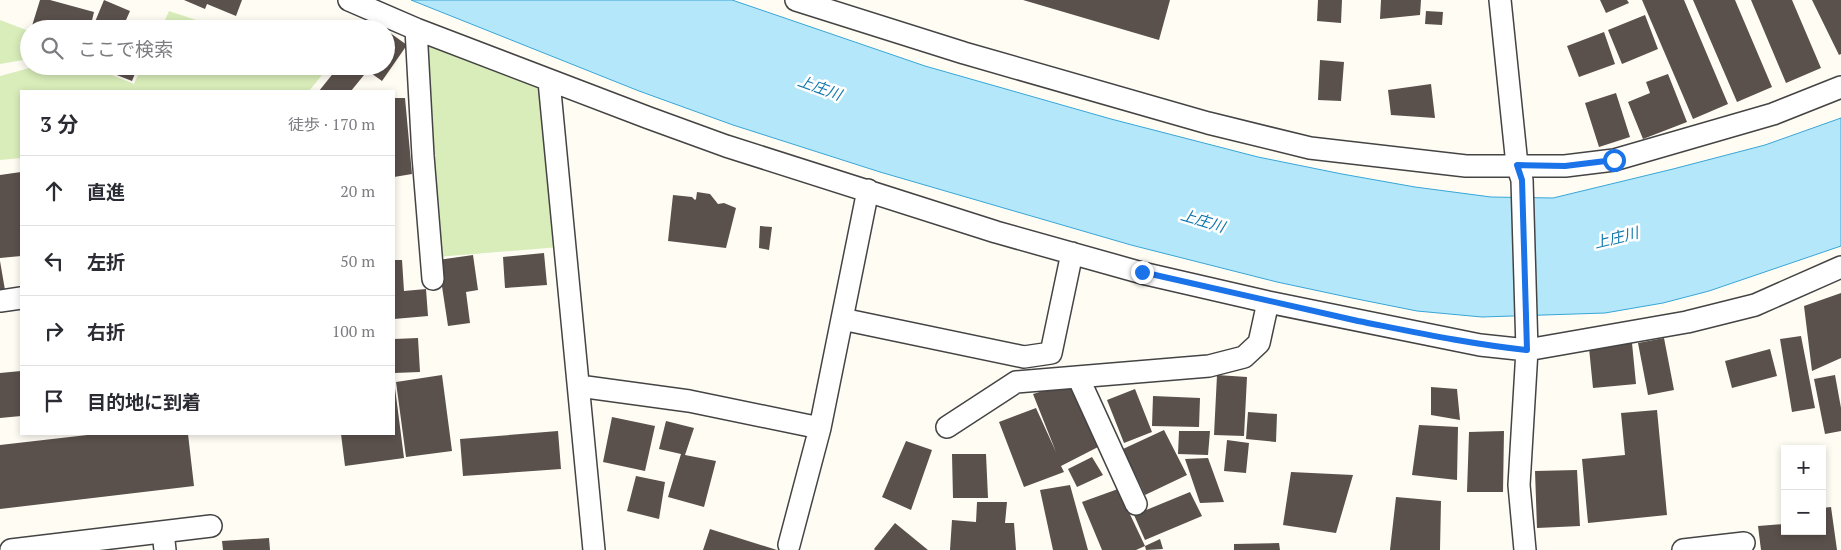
<!DOCTYPE html>
<html lang="ja">
<meta charset="utf-8">
<style>
body{margin:0;font-family:"PT Serif","Noto Sans JP",serif;background:#f7f7f7;color:#2b2b33}
.controls{position:absolute;right:15px;bottom:15px;display:grid;overflow:hidden;border-radius:0px;box-shadow:0 2px 8px #0003}
.controls button{width:45px;height:45px;display:grid;place-items:center;padding:0;border:0;border-bottom:1px solid #e1e1e2;background:#fff;color:#2b2b33;font:25px sans-serif}
.stop{position:absolute;width:15px;height:15px;margin:-11px;border:4px solid #1a73e8;border-radius:50%;background:#fff}
.stop.end{background:#1a73e8;border-color:#fff;box-shadow:0 1px 5px #0008}
.list{margin:0;padding:0;list-style:none}
h2{display:flex;justify-content:space-between;align-items:center;height:65px;margin:0;padding:0 20px;font-size:21px}
h2 small{font-size:16px;font-weight:400;color:#7c7c81}
.list li{display:grid;grid-template-columns:32px 1fr auto;gap:15px;align-items:center;box-sizing:border-box;height:70px;padding:0 20px;border-top:1px solid #e1e1e2}
.list b{display:block;font-size:19px;white-space:nowrap}
.list em{font-size:16px;font-style:normal;color:#7c7c81}
.icon{flex:none;width:28px;height:28px;fill:none;stroke:currentColor;stroke-width:2;stroke-linecap:round;stroke-linejoin:round}
.map{position:relative;flex:none;width:1841px;height:550px;overflow:hidden}
.search{position:absolute;background:#fff;box-shadow:0 2px 8px #0003;left:20px;top:20px;width:375px;height:55px;display:flex;align-items:center;gap:12px;box-sizing:border-box;padding:0 18px;border-radius:28px;color:#7c7c81;font-size:19px}
.panel{position:absolute;background:#fff;box-shadow:0 2px 8px #0003;left:20px;top:90px;width:375px;height:345px;border-radius:0px}
.map>svg:first-child{display:block}
.green{fill:#d9edba}
.water{fill:#b5e7fa;stroke:#37a6d7}
.building{fill:#5a504c}
.lines{fill:none;stroke-linecap:round;stroke-linejoin:round}
.minor-casing{stroke:#444;stroke-width:24}
.minor{stroke:#fff;stroke-width:21}
.route{stroke:#1a73e8;stroke-width:6}
.labels{text-anchor:middle;dominant-baseline:central;stroke-width:5;stroke-linejoin:round;paint-order:stroke}
.water-label{font-size:15px;font-style:italic;fill:#0f77ad;stroke:#fff}
</style>
<div class="map">
<svg width="1841" height="550" viewBox="0 0 1841 550">
<rect width="100%" height="100%" fill="#fffcf4"/>
<path class="green" d="M169 11 196 20 210 29H161Z
M0 20 29 31V59L0 64Z
M420 35 545 83 560 247 437 257Z
M37 66H98L107 73 134 84 142 66H307L322 75 309 91H21V158L0 160V76Z"/>
<path class="water" d="M411 0H732L925 66 1111 119 1258 157 1342 174 1415 187 1491 197 1553 198 1673 169 1765 145 1841 118V246L1709 291 1663 303 1605 313 1482 317 1417 311 1352 298 1277 282 1131 245 880 172 733 125 639 91Z"/>
<path class="building" d="M40 0H50L94 12 90 29H31Z
M104 0 130 11 122 29H92Z
M184 0H242L236 16 207 4 205 9Z
M1023 0H1170L1159 40Z
M1318 0H1342L1341 23 1317 21Z
M1381 0H1421L1420 15 1380 19Z
M1600 0H1627L1629 3 1606 13Z
M1642 0H1684L1728 104 1693 119Z
M1693 0H1735L1772 87 1737 102Z
M1751 0H1792L1821 68 1786 83Z
M1812 0H1841V54L1839 55Z
M1426 11 1443 12 1442 25 1425 24Z
M1645 15 1658 49 1622 64 1608 30Z
M370 19 384 29H363Z
M386 30 407 45 382 81 361 66H386Z
M1604 32 1615 64 1579 77 1567 46Z
M1320 60 1344 62 1341 101 1318 100Z
M111 66H138L132 81 109 72Z
M313 66H332L326 75Z
M339 66H353L364 75 351 91H319Z
M1668 74 1687 122 1643 139 1628 102 1650 93 1646 82Z
M1431 84 1435 118 1391 115 1388 90Z
M1616 93 1630 137 1599 147 1585 103Z
M394 98H405L412 174 394 177Z
M21 172V256L0 258V175Z
M697 192 710 194 718 204 724 203 736 208 726 248 668 241 673 195 692 197 695 200 696 199Z
M760 226 772 227 769 250 759 248Z
M544 253 547 285 505 288 503 257Z
M473 255 478 290 466 292 470 323 448 326 438 260Z
M394 260H402L404 291 426 289 428 316 394 319Z
M0 261 5 290 0 291Z
M1841 293V358L1812 371 1804 306Z
M1801 336 1815 408 1792 412 1780 339Z
M418 338 420 372 394 373V339Z
M1664 338 1674 390 1648 395 1638 343Z
M1632 343 1636 384 1593 388 1589 348Z
M1770 349 1777 376 1732 388 1725 361Z
M21 371V416L0 418V373Z
M442 375 452 451 406 457 396 382Z
M1217 375 1247 377 1244 436 1214 435Z
M1835 375 1841 408V431L1825 434 1814 379Z
M1069 383 1100 446 1061 466 1064 472 1024 487 999 422 1036 408 1056 452 1033 394Z
M1431 387 1457 389 1460 420 1431 415Z
M395 388 404 458 345 466 341 434H394Z
M1135 389 1152 432 1124 443 1107 400Z
M1153 396 1200 398 1199 427 1152 426Z
M1657 410 1667 515 1588 523 1582 459 1625 455 1621 413Z
M1248 412 1277 414 1276 442 1246 439Z
M612 417 655 426 645 471 603 462Z
M666 421 694 428 685 455 716 461 704 507 668 497 681 454 659 449Z
M1419 425 1458 427 1457 480 1412 475Z
M1164 430 1187 475 1145 495 1123 449Z
M558 431 561 469 463 476 460 439Z
M1179 431H1210L1208 455 1178 454Z
M1504 431 1503 492H1467L1469 432Z
M96 434H188L194 486 0 509V445Z
M1227 440 1249 443 1246 473 1224 471Z
M906 441 932 450 911 510 882 497Z
M952 454H986L988 498H953Z
M1092 457 1103 475 1077 487 1068 469Z
M1208 458 1224 502 1200 503 1185 459Z
M1577 470 1580 526 1537 528 1535 471Z
M1291 472 1353 475 1336 533 1283 525Z
M636 476 665 482 659 519 627 511Z
M1070 485 1088 550H1053L1040 490Z
M1118 489 1145 546 1136 550H1102L1082 502Z
M1190 492 1202 516 1145 540 1134 515Z
M1396 497 1441 501 1440 550H1390Z
M977 502H1007L1005 523H1014L1016 550H950L952 520 976 522Z
M1831 507 1837 550H1761L1758 526 1785 524V531H1822V508Z
M895 523 928 550H875L874 549Z
M710 529 777 550H703Z
M269 538 270 550H223L222 541Z
M1160 539 1163 549 1146 550 1145 546Z
M1279 543 1280 550H1234V544Z"/>
<g class="lines">
<defs>
<path id="minor" d="M349 0 416 29 649 118 726 146 996 232 1142 273 1268 302 1480 345 1527 350 1687 322 1755 305 1841 267
M796 0 964 53 1208 123 1310 148 1466 166H1565L1614 160 1773 114 1841 87
M1500 0 1517 165 1522 180 1527 350 1519 485 1525 550
M416 29 423 156 433 279
M549 81 594 550
M0 301 21 298
M842 319 1024 357 1051 353 1072 253
M1078 377 1136 504
M579 386 689 401 820 428
M947 427 1016 382 1209 366 1244 357 1259 343 1268 302
M163 532 165 550
M789 545 820 428 868 190
M11 550 211 526
M1683 550 1744 543"/>
</defs>
<use href="#minor" class="minor-casing"/>
<use href="#minor" class="minor"/>
</g>
<g class="lines">
<path class="route" d="M1142 272C1214 289 1286 305 1358 321 1414 332 1470 344 1527 350L1522 180 1517 165 1565 166 1614 160"/>
</g>
<g class="labels">
<g class="water-label">
<text transform="translate(820 87) rotate(20)">上庄川</text>
<text transform="translate(1203 220) rotate(17)">上庄川</text>
<text transform="translate(1616 237) rotate(-14)">上庄川</text>
</g>
</g>
</svg>
<div class="controls">
<button>+</button>
<button>−</button>
</div>
<div class="stop" style="left:1614px;top:160px"></div>
<div class="stop end" style="left:1142px;top:272px"></div>
<div class="search"><svg class="icon" aria-label="search" viewBox="0 0 24 24"><circle cx="10" cy="10" r="6"/><path d="M15 15l6 6"/></svg>ここで検索</div>
<section class="panel">
<h2>3 分<small>徒歩 · 170 m</small></h2>
<ul class="list">
<li><svg class="icon" aria-label="ahead" viewBox="0 0 24 24"><path d="M12 20V5M6 11l6-6 6 6"/></svg><div><b>直進</b></div><em>20 m</em></li>
<li><svg class="icon" aria-label="left" viewBox="0 0 24 24"><path d="M17 20v-9H6M10 6l-5 5 5 5"/></svg><div><b>左折</b></div><em>50 m</em></li>
<li><svg class="icon" aria-label="right" viewBox="0 0 24 24"><path d="M7 20v-9h11M14 6l5 5-5 5"/></svg><div><b>右折</b></div><em>100 m</em></li>
<li><svg class="icon" aria-label="arrive" viewBox="0 0 24 24"><path d="M6 21V4h12l-3 4 3 4H6"/></svg><div><b>目的地に到着</b></div></li>
</ul>
</section>
</div>
